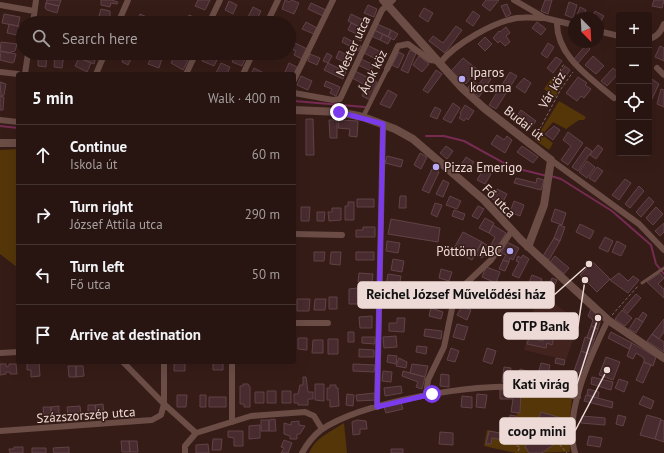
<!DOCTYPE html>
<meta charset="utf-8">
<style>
body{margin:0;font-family:"PT Sans",sans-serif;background:#34221f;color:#f1f3f6}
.controls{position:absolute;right:12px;top:12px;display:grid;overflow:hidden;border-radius:4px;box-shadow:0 4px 16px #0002}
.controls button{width:36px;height:36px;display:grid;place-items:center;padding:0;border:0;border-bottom:1px solid #443431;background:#281511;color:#f1f3f6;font:20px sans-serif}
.compass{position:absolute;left:568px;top:12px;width:36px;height:36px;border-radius:50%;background:#281511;box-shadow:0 4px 16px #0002;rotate:156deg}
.stop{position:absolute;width:12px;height:12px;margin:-9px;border:3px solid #7c3aed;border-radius:50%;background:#fff}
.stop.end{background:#7c3aed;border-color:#fff;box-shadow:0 1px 4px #0008}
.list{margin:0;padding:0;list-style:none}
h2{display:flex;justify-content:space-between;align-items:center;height:52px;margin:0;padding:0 16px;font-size:17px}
h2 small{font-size:13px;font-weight:400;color:#a59f9f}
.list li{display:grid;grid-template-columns:26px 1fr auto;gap:12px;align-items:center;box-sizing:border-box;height:60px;padding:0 16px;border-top:1px solid #443431}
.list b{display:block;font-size:15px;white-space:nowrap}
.list p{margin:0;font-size:13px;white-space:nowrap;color:#a59f9f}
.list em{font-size:13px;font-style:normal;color:#a59f9f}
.icon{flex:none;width:22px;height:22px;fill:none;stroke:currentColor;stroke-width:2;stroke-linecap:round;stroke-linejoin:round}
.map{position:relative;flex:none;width:664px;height:453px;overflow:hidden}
.search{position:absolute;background:#281511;box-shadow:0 4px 16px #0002;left:16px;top:16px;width:280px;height:44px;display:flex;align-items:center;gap:10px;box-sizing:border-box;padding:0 14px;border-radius:22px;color:#a59f9f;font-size:15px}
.panel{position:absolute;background:#281511;box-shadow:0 4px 16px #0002;left:16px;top:72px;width:280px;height:292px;border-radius:4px}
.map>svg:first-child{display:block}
.built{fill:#43231d}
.green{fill:#543609}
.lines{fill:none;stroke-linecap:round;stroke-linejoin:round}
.stream{stroke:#762c52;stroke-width:2}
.building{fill:#472b2e;stroke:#614347}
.path{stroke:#7c6560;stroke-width:1;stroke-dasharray:3 2;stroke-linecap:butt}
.service{stroke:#6b4d46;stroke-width:3}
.pedestrian{stroke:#6b4d46;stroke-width:4.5}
.minor{stroke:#6b4d46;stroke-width:6}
.tertiary{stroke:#6b4d46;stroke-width:8}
.route{stroke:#7c3aed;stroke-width:5}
.poi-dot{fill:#b7abf8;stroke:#361c17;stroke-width:1.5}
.labels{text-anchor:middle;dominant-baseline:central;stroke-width:3;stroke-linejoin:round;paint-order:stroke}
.street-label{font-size:13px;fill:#eddad6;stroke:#361c17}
.poi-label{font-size:13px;fill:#eddad6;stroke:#361c17;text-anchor:start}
.leader{fill:none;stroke:#eddad6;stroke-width:1.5}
.callout-dot{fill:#eddad6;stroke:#361c17;stroke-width:1.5}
.callout{fill:#eddad6;stroke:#eddad6;stroke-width:1.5}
.callout-label{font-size:14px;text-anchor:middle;font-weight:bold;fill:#111}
</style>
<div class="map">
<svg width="664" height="453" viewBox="0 0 664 453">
<rect width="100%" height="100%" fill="#361c17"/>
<path class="built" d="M549 299 579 323 566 360 524 350 535 303 546 307Z"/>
<path class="green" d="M554 75 555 78 562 83 555 98 544 89Z
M559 101 586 117 584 120H579L566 129 553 122 542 135 553 143 549 150 535 140Z
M18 149V268L0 254V150Z
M521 390 572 399 569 425 570 452 516 453 484 446 487 430 512 435 517 413H520Z
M344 423 347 453H309C315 438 330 432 344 423Z"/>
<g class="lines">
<path class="stream" d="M294 101 365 107
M0 126 18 128
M426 136H444L464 141 511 167 547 176
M551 176 561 179 612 211 651 245 656 264 664 274"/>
</g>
<path class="building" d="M47 0H61L59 6 46 3Z
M101 0H111L118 2 117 4 111 3 110 7 101 5Z
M198 0H210L205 10 195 6Z
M285 0 289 2 292 0 299 3 294 14 282 9Z
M486 0H499L490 11 482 5Z
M545 0H552L548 14 541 11Z
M654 0H664L662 8 652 6Z
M229 1 237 5 233 14 225 10Z
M569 2 577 5 573 18 565 15Z
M46 3 59 6 57 13 47 10 45 8Z
M311 3 326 10 323 16 308 9Z
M507 4 511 14 506 17 501 6Z
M368 5 377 9 374 17 364 13Z
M253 7 261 11 256 21 248 17Z
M580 7 586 10 583 18H576Z
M424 8 433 13 428 22 419 16Z
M101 9 110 11V19L99 16Z
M473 11 480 16 473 26 466 21Z
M595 11 604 16 598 26V18H592Z
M4 14 20 17 18 26 2 23Z
M140 14 149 18 146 23H136Z
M351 14 369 23 366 30 348 21Z
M189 15 201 20 199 23H185Z
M99 16 110 19 109 22 102 23V20L99 19Z
M306 22 317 28 314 34 302 29Z
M537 22 546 29 541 35 532 28Z
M351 23 366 30 361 41 355 38 357 34 348 30Z
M9 24 22 27 21 36 7 33Z
M377 24 391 30 388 37 374 30Z
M456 26 462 30 445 53 429 41 433 36 443 43Z
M506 27 510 33 506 36 510 42 505 46 500 41 498 43 493 38 499 31 500 32Z
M374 30 383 34 380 40 371 36Z
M391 30 398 34 394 40 388 37Z
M383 34 391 38 388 44 380 40Z
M344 37 361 46 358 51 342 42Z
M485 37 492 44 485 51 478 44Z
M289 40 307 49 302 59 294 55 296 51 289 48Z
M1 42 17 44 15 51 8 53 0 51Z
M548 43 554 47 547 58 541 54Z
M367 45 381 52 378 60 364 53Z
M586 45 590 49 578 63 574 59Z
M660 46 664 48V61L655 57Z
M410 50 416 53 408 73 401 70Z
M1 51 16 54 14 62 12 63 0 60Z
M339 51 353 58 350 65 336 58Z
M399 52 404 55 398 68 392 65Z
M38 53H47L46 67 38 66Z
M55 53 64 55 62 68 54 67Z
M81 53H96L93 59 95 60 94 64 80 58Z
M121 53 133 55 128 65 122 62 123 58 119 56Z
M153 53 163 55 159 68 148 64Z
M236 53 246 57 242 66 232 62Z
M327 53 332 56 328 63 323 61Z
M310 54 320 58 317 65 308 61Z
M175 55 188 61 183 70 171 63Z
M205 55 217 60 214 66 202 61Z
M419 56 429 64 422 72 413 65Z
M593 56 604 66 596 74 585 65Z
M556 57 562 61 553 73 547 68Z
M79 58 91 63 87 72 75 66Z
M463 58 478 70 466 84 451 71Z
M361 59 374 65 371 71 358 65Z
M221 63 230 67 227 74 216 73Z
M289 63 297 67 294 74H284Z
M328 63 346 72 343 79 324 70Z
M565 66 570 70 562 82 556 78Z
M254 68 264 73V74H251Z
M613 68 619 73 607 86 601 81Z
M436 70 442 74 428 93 423 90Z
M355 71 377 82 370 100 362 96 367 86 352 78Z
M510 72 517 76 496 109 489 105Z
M301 76 312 81 308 90 297 85Z
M485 76 491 79 479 97 468 87 473 81 478 85Z
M578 77 587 83 585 85 591 89 584 98 581 96 577 101 566 93Z
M649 77 659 84 652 99 649 98Z
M524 78 531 83 525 93 516 87Z
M326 81 340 87 336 96 330 93 332 89 324 86Z
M0 82 6 84 4 95 1 96Z
M661 89 664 90V107L657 104Z
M388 90 397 95 390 108 380 104Z
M0 96 4 97 3 110H0Z
M453 103 460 108 451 123 443 119Z
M465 105 474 111 468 120 466 118 464 121 459 118 461 115 460 113Z
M435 107 441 110 437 119 430 116Z
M521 110 536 121 527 132 513 121Z
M306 119H313L314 155H306Z
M329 120H337V138H330Z
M339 120 358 121 357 137 349 136 350 129 338 128Z
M554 126 560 130 553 140 545 134Z
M568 132 583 143 568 165 561 160 571 146 563 140Z
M497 135 504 140 507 136 512 140 505 153 491 144Z
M598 145 603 149 596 159 590 155Z
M446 146 453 151 447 159 440 153Z
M522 146 538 157 533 163 517 152Z
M586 147 592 151 578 171 572 167Z
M420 153 427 157 421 169 414 165Z
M387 156 403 160 401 167 385 163Z
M466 157 474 162 466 173 459 168Z
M587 161 595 167 587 178 579 172Z
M597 167 603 171 595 182 589 178Z
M432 169 439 172 429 193 422 190Z
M483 170 491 174 485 184 477 180Z
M516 178 536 183 537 178 544 180 541 190 514 183Z
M625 179 631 183 619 200 612 195Z
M443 180 449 183 443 197 436 194Z
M639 186 644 191 630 208 625 204Z
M497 189 507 194 502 204 492 199Z
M400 196H406V208H399Z
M450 196 461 201 457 209 446 205Z
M649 197 654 202 641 217 636 212Z
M357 199H374V207H357Z
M514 201 524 205 520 216 510 212Z
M348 202H354V220H345V206H348Z
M435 203 442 205 437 217 431 214Z
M478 206 484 209 478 219 472 216Z
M301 207H310L309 221H301Z
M656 207 663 214 653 225 646 218Z
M332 208H341V220L329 221 328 212H332Z
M555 209 566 213 562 225 551 221Z
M454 210 465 214 463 220 452 216Z
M317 212H325L324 221H317Z
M485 218 494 223 489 233 479 228Z
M391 219 440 228 438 242 388 234Z
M664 223V232L660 236 655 231Z
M580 224 594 231 590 239 576 232Z
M493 225 506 233 492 256 485 252 482 258 475 254 482 242 490 247 495 237 489 233Z
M559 225 565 227 560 241 554 238Z
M363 227H375V237H356V230H363Z
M463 232 482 242 472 260 453 250Z
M605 237 613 241 608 252 599 248Z
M554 238 560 241 549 260 543 256Z
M387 241 400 243 398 253 386 251Z
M617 241 626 246 621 256 612 252Z
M507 242 519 248 513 260 510 258 509 262 503 260 506 255 501 253Z
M314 252H325L324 261H314Z
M331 252H341L340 265 330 264Z
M356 252H374V260H356Z
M523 255 529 259 519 278 512 275 519 262 516 261 518 256 521 258Z
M555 256 569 268 564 274 550 262Z
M393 259 404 261 402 272 391 270Z
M503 260 509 262 505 271 499 269Z
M593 262 610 279 597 292 580 275Z
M486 267 500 272 496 283 482 277Z
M441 269 452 272 449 281 439 278Z
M359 273 373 274 372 282H358Z
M619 273 628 281 633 276 639 280 628 293 610 280Z
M660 273 664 278 658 284 664 289V298L647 282Z
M388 274 401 276 399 287 386 285Z
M532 275 542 279 538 291 527 287Z
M552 278 557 280 552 291 547 289Z
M358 288V297H373V304H349V289Z
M636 294 641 298 628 313 623 309Z
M329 297H337V309H329Z
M297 299H310L309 311H297Z
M315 299H326L325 310H314Z
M462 306 471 310 467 320 457 315Z
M431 308 443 312 441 319 429 316Z
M591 309 601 319 598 329 591 326 593 320 588 316Z
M622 310 632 318 625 326 615 319Z
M643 312 647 315 643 322 638 319Z
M372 316V328H360L359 317Z
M397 318H405L404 332 389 331V323H397Z
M636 318 643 322 636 333 629 329Z
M664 319V332L659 339 652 334Z
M547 323 553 325 552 331 555 332 552 345 547 343 546 348 527 344 529 338 543 341Z
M457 324 468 327 464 340 453 337Z
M591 326 598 329 594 340 587 337Z
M425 329 442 331 441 339 424 336Z
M348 332H354V342H348Z
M611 332 632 343 629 349 608 338Z
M652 334 664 342V352L647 341Z
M396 336 397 347 384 348 383 337Z
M362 337H375V344L362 343Z
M585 337 594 340 589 354 581 351Z
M298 338H307V350L298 349Z
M328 339H338V354H328Z
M313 340H323V353H312Z
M632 343 656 357 653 366 644 362V358L636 353 633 359 627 356Z
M417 346 427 347 426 354 416 352Z
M451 348 459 351 455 362 447 360Z
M487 348 496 351 492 364 483 361Z
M359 349 374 350V357H359Z
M581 351 589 354 583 374 574 371Z
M388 355 397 356 396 364 387 362Z
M606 357 620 362 613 380 599 375Z
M399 358 407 362 406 368 396 366Z
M556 358 565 360 564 365 555 363Z
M39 362 40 376 31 377V370H27V363Z
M174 362H185V371H174Z
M213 362H223V370H213Z
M644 362 651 365 643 383 636 380Z
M541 363 550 365 547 377 538 375Z
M0 364H6V367L9 366V364H16L17 374H10V372H6V374L0 375Z
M353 364 375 365 374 372 353 371Z
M412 364 428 366 425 377 410 373Z
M68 366H76V377H69Z
M76 366H83L84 376 76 377Z
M504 367 511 368 508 383 502 382Z
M520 369 530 372 529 378 518 375Z
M383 371 392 372 391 382 382 381Z
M403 371 425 377 422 389 416 387 418 382 402 376Z
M441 374 449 375V387L440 386Z
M303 377H306L308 392H313V399H308V405H298V403H294V394H298L300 385H303Z
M592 377 613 382 611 390 591 384Z
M619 379 628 382 624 392 615 388Z
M243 384H248L250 387V407H244V404H240V386H243Z
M315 384H324V401L315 400Z
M330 385H336V388H338L339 406 330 407V400H327V388H330Z
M401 386 402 393 385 396 384 388Z
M588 389 599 392 598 398 587 395Z
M500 390H521L520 413 511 412 513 399H500Z
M267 391H276V403H267Z
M282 391H291V403H282Z
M255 392H264V403H255Z
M374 393 375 400 357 401 356 395Z
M347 394 354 395 353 406 346 405Z
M477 394 487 395 485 408 476 407Z
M177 395H187L186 407H177Z
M200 395H206V407H200Z
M586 395 613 402 612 408 584 401Z
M462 396 472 397V408L461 407Z
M643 396 654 401 651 409 639 404Z
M209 397H226V407H209Z
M401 403 403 409 386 413 384 407Z
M103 404 104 414H96L95 405Z
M88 405H95L96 414 88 415Z
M59 406V416L51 417V407Z
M80 406 81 415 68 416 67 407Z
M43 407H51V417H44Z
M541 412 565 419 563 427 559 426 558 428 550 426 551 424 538 420Z
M510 415 516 416 514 426 508 425Z
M618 415 626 417 623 426 616 424Z
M647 415 661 419 655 439 640 435Z
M582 416 605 418V425L581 423Z
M275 419 276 431H269V420Z
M261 420H269V431H261Z
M357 420 366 421 367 429H360V434L353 435 352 422Z
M661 420 664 421V442L655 439Z
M299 421V425L305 426 300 434H297V439H290V436L284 434V423L291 425V422Z
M260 425V438L249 439V426Z
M228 431H243V446H234V438L228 437Z
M489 431 505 434 504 440 492 438 491 444H486Z
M440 432 453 433V445L439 444Z
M545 434 547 437 550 435 553 439 551 441 553 445 542 453H529L525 446 532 441 533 443Z
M589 436 602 438 600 447 587 445Z
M213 439H222L221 450H212Z
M284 440 292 443 288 453H281L284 448 281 447Z
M121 441H129L130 452H122Z
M129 441H137L138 452H130Z
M208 444 209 453H196V445Z
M14 447H23V453H10L9 449H14Z
M69 447V453H54L53 448Z
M32 448H46V453H32Z
M391 449H403V453H391Z"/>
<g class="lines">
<path class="path" d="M561 71 560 70 564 64
M535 138 561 89 573 72
M612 315 638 286
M547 427 561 431
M552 437 567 428
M553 437 567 453
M507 439 514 441 538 422
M514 442 515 445 520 447 518 451"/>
<path class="service" d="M642 283 664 268"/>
<path class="pedestrian" d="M363 117 387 69"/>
<path class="minor" d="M514 0 545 18 574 25
M0 5 34 11
M557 22C556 56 591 78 614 98
M33 23 36 0
M118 23 128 0
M209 23 220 0
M267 23 278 0
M598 31 619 36
M649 39C657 37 661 32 664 24
M440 63C455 44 493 22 517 18 526 17 536 18 545 18
M657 68 664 75
M387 69 398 46 408 44 430 60 438 61
M0 72 18 74
M25 74 28 53
M96 74 105 53
M186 74 196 53
M243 74 253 53
M294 80 333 0
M294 93 333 100 340 99 382 10 393 0
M0 120 18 122
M551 160 639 224 664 250
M294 234 342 235
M294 323H328
M0 353 18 352
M123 362 164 404 196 433
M232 362V422
M426 395 428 380 444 347 454 299 459 290 491 260 512 231
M377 407 383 124
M0 431 152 420 161 415 164 404V362
M196 433 251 416 305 412 314 416 322 429
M185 453V446L196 433
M302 453C307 444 313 436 321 430 361 402 476 383 524 387 542 389 560 394 578 397
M575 453C563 414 591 355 608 320"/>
<path class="tertiary" d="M383 0 462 88 484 108 551 160 544 205 528 247
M294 110 339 112 363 117 395 129 413 139 484 200 521 240 608 320 664 358
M0 143H18"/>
</g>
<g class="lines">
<path class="route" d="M339 112 383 124 377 407 432 394"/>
</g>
<g class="poi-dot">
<circle cx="462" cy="79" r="4"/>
<circle cx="436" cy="167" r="4"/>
<circle cx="510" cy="251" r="4"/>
</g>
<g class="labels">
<g class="street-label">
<text transform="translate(353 46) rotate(-65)">Mester utca</text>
<text transform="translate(373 72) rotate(-64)">Árok köz</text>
<text transform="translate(552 90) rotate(-60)">Vár köz</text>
<text transform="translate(524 123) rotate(38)">Budai út</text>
<text transform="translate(499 201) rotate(46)">Fő utca</text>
<text transform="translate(86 415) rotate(-4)">Százszorszép utca</text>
</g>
<g class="poi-label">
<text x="470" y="72">Iparos<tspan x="470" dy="15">kocsma</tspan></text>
<text x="444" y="167">Pizza Emerigo</text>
<text x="502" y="251" text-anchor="end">Pöttöm ABC</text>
</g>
</g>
<path class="leader" d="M589 264L554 295M585 280L578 326M598 318L577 384M607 370L575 431"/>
<g class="callout-dot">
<circle cx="589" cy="264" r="4"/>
<circle cx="585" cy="280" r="4"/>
<circle cx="598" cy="318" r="4"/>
<circle cx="607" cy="370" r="4"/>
</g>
<g class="callout">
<rect x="358" y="282" width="196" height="26" rx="4"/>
<rect x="504" y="313" width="74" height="26" rx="4"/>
<rect x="504" y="371" width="73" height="26" rx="4"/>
<rect x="500" y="418" width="75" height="26" rx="4"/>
</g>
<g class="callout-label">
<text x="456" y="299">Reichel József Művelődési ház</text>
<text x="541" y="331">OTP Bank</text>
<text x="541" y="389">Kati virág</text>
<text x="537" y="436">coop mini</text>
</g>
</svg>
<div class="controls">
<button>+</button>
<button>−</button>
<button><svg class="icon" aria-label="locate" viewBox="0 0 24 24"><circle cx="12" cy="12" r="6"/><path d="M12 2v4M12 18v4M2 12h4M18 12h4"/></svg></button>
<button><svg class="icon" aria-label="layers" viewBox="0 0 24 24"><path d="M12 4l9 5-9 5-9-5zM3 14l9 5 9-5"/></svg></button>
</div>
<svg class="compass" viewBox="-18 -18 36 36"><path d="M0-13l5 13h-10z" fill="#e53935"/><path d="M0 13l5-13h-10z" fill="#a59f9f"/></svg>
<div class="stop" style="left:432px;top:394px"></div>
<div class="stop end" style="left:339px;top:112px"></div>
<div class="search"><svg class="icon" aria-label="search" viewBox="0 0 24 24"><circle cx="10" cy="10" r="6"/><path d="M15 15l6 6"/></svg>Search here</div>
<section class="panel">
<h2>5 min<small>Walk · 400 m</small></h2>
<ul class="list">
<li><svg class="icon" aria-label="ahead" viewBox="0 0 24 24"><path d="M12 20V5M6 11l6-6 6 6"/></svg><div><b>Continue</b><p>Iskola út</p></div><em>60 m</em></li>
<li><svg class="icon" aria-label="right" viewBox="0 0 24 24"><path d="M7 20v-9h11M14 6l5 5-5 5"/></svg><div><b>Turn right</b><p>József Attila utca</p></div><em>290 m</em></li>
<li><svg class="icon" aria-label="left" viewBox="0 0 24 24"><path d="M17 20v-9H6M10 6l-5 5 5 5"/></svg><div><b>Turn left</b><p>Fő utca</p></div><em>50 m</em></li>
<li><svg class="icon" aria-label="arrive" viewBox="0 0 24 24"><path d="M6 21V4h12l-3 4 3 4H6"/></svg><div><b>Arrive at destination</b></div></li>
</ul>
</section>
</div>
